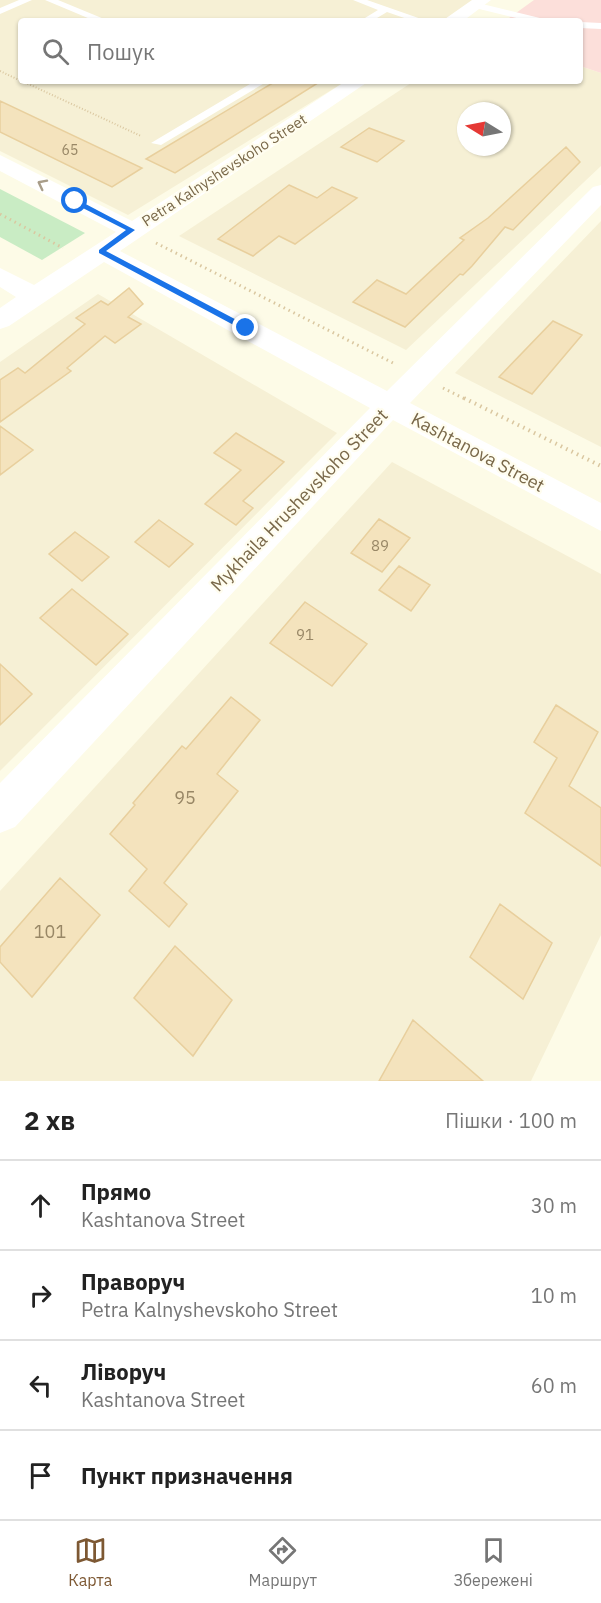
<!DOCTYPE html>
<html lang="uk">
<meta charset="utf-8">
<style>
body{margin:0;font-family:"IBM Plex Sans",sans-serif;background:#f6f6f6;color:#222}
.compass{position:absolute;left:457px;top:102px;width:54px;height:54px;border-radius:50%;background:#fff;box-shadow:0 2px 4px #0004;rotate:280deg}
.stop{position:absolute;width:18px;height:18px;margin:-14px;border:4px solid #1a73e8;border-radius:50%;background:#fff}
.stop.end{background:#1a73e8;border-color:#fff;box-shadow:0 2px 6px #0008}
.list{margin:0;padding:0;list-style:none}
h2{display:flex;justify-content:space-between;align-items:center;height:78px;margin:0;padding:0 24px;font-size:26px}
h2 small{font-size:20px;font-weight:400;color:#767676}
.list li{display:grid;grid-template-columns:39px 1fr auto;gap:18px;align-items:center;box-sizing:border-box;height:90px;padding:0 24px;border-top:2px solid #e0e0e0}
.list b{display:block;font-size:22px;white-space:nowrap}
.list p{margin:0;font-size:20px;white-space:nowrap;color:#767676}
.list em{font-size:20px;font-style:normal;color:#767676}
.icon{flex:none;width:33px;height:33px;fill:none;stroke:currentColor;stroke-width:2;stroke-linecap:round;stroke-linejoin:round}
.map{position:relative;flex:none;width:601px;height:1081px;overflow:hidden}
.search{position:absolute;background:#fff;box-shadow:0 2px 4px #0004;left:18px;right:18px;top:18px;height:66px;display:flex;align-items:center;gap:15px;box-sizing:border-box;padding:0 21px;border-radius:6px;color:#767676;font-size:22px}
.sheet{height:438px;background:#fff}
nav{display:flex;justify-content:space-around;align-items:center;box-sizing:border-box;height:84px;border-top:2px solid #e0e0e0;background:#fff;font-size:16px;color:#767676}
nav a{display:grid;justify-items:center;gap:3px}
nav .on{color:#7d5833}
.map>svg:first-child{display:block}
.residential{fill:#f6f0d5;fill-rule:evenodd}
.medical{fill:#fcdfda}
.green{fill:#c9ecc4}
.building{fill:#f4e3bd;stroke:#e8cf9d;stroke-width:1.5}
.lines{fill:none;stroke-linecap:round;stroke-linejoin:round}
.path-far2{stroke:#dac7a0;stroke-width:2;stroke-dasharray:1 2;stroke-linecap:butt}
.path-far1{stroke:#dac7a0;stroke-width:3;stroke-dasharray:1.5 4;stroke-linecap:butt}
.path{stroke:#dac7a0;stroke-width:4;stroke-dasharray:1.5 4.5;stroke-linecap:butt}
.service{fill:#fff;fill-rule:evenodd}
.minor{fill:#fff;fill-rule:evenodd}
.oneway{stroke:#a89d89}
.route{fill:#1a73e8}
.labels{text-anchor:middle;dominant-baseline:central;stroke-width:4.5;stroke-linejoin:round;paint-order:stroke}
.far-number-label{font-size:14px;fill:#988766}
.far-street-label{font-size:15px;fill:#796849;stroke:#fffdef}
.number-label{font-size:15px;fill:#988766}
.street-label{font-size:18px;fill:#796849;stroke:#fffdef}
.near-number-label{font-size:18px;fill:#988766}
</style>
<div class="map">
<svg width="601" height="1081" viewBox="0 0 601 1081">
<rect width="100%" height="100%" fill="#fdfbe7"/>
<path class="residential" d="M0 0H475L443 21H21V81H346L128 215 0 151Z
M580 66 601 73V166L406 350 179 236 414 81H580ZM466 111H502V147H466Z
M601 221V447L455 373Z
M98 294 337 433 0 771V362Z
M392 462 601 574V935L531 1081H0V891Z"/>
<path class="medical" d="M534 0H601V73L580 66V21H505Z"/>
<path class="green" d="M0 189 85 233 42 260 0 237Z"/>
<path class="building" d="M276 81H321L175 173 146 159Z
M0 101 142 168 112 187 0 132Z
M369 128 404 141 377 162 341 147Z
M566 147 580 162 513 230 505 227 472 266 463 275 460 274 405 327 353 302 377 280 406 294 464 240 460 238 488 218Z
M289 185 317 198 332 187 357 198 295 244 279 236 253 256 218 239Z
M129 288 143 304 128 317 141 324 115 343 105 336 67 368 71 371 0 422V380L18 368 25 373 85 324 76 318 101 301 108 305Z
M553 321 582 335 532 394 499 377Z
M0 426 33 450 0 475Z
M236 433 284 462 243 501 253 508 236 525 205 504 241 470 214 453Z
M379 519 410 538 382 572 351 553Z
M159 520 193 544 169 567 135 542Z
M75 532 109 557 82 581 49 554Z
M399 566 430 585 411 611 379 590Z
M72 589 128 634 96 665 40 618Z
M305 602 367 644 332 686 270 643Z
M0 664 32 694 0 725Z
M231 697 260 720 217 774 238 791 164 883 187 904 169 927 129 891 147 869 110 834 135 805 133 803 182 746 186 749Z
M556 705 598 732 569 786 601 808V866L525 813 557 758 534 742Z
M60 878 100 915 32 997 0 962V947Z
M500 904 552 943 523 999 470 957Z
M175 946 232 1000 193 1056 134 998Z
M413 1020 483 1081H379Z"/>
<g class="lines">
<path class="path-far2" d="M0 71 21 81
M22 81 141 136"/>
<path class="path-far1" d="M0 214 63 248
M156 243 393 363
M443 388 467 400"/>
<path class="path" d="M464 398 601 466"/>
<path class="service" d="M19 0H32L0 14V8Z
M45 0H58L109 21H95Z
M353 0H367L427 21H413L387 12 372 21H360L378 10Z
M474 2 544 19 546 21H529L471 7 469 5Z
M580 22 601 23V29L580 28Z
M255 81H268L161 145 151 143Z"/>
<path class="minor" d="M472 0H491L463 21H442Z
M346 81H369L120 251 387 391 593 187 601 185V205L410 403 601 503V531L393 420 15 827 0 833V783L370 408 104 262 9 326 0 329V308L16 297 0 287V268L34 285 116 232 0 171V155L132 221Z"/>
</g>
<defs><path id="oneway-chevron" d="M-2-3.5L2.5 0L-2 3.5" fill="none" stroke-width="1.6" stroke-linecap="round" stroke-linejoin="round" transform="scale(1.5)"/></defs>
<use class="oneway" href="#oneway-chevron" transform="translate(42 184) rotate(-153)"/>
<path class="route" d="M73 200H78L135 230 106 251 248 326V330H243L99 253V250L126 230 73 203Z"/>
<g class="labels">
<g class="far-number-label">
<text x="70" y="150">65</text>
</g>
<g class="far-street-label">
<text transform="translate(224 170) rotate(-33)">Petra Kalnyshevskoho Street</text>
</g>
<g class="number-label">
<text x="380" y="545">89</text>
<text x="305" y="634">91</text>
</g>
<g class="street-label">
<text transform="translate(478 452) rotate(28)">Kashtanova Street</text>
<text transform="translate(299 500) rotate(-46)">Mykhaila Hrushevskoho Street</text>
</g>
<g class="near-number-label">
<text x="185" y="797">95</text>
<text x="50" y="931">101</text>
</g>
</g>
</svg>
<svg class="compass" viewBox="-18 -18 36 36"><path d="M0-13l5 13h-10z" fill="#e53935"/><path d="M0 13l5-13h-10z" fill="#767676"/></svg>
<div class="stop" style="left:75px;top:201px"></div>
<div class="stop end" style="left:246px;top:328px"></div>
<div class="search"><svg class="icon" aria-label="search" viewBox="0 0 24 24"><circle cx="10" cy="10" r="6"/><path d="M15 15l6 6"/></svg>Пошук</div>
</div>
<section class="sheet">
<h2>2 хв<small>Пішки · 100 m</small></h2>
<ul class="list">
<li><svg class="icon" aria-label="ahead" viewBox="0 0 24 24"><path d="M12 20V5M6 11l6-6 6 6"/></svg><div><b>Прямо</b><p>Kashtanova Street</p></div><em>30 m</em></li>
<li><svg class="icon" aria-label="right" viewBox="0 0 24 24"><path d="M7 20v-9h11M14 6l5 5-5 5"/></svg><div><b>Праворуч</b><p>Petra Kalnyshevskoho Street</p></div><em>10 m</em></li>
<li><svg class="icon" aria-label="left" viewBox="0 0 24 24"><path d="M17 20v-9H6M10 6l-5 5 5 5"/></svg><div><b>Ліворуч</b><p>Kashtanova Street</p></div><em>60 m</em></li>
<li><svg class="icon" aria-label="arrive" viewBox="0 0 24 24"><path d="M6 21V4h12l-3 4 3 4H6"/></svg><div><b>Пункт призначення</b></div></li>
</ul>
</section>
<nav>
<a class="on"><svg class="icon" aria-label="map" viewBox="0 0 24 24"><path d="M3 6l6-2 6 2 6-2v14l-6 2-6-2-6 2zM9 4v14M15 6v14"/></svg>Карта</a>
<a><svg class="icon" aria-label="directions" viewBox="0 0 24 24"><path d="M12 3l9 9-9 9-9-9zM9 14v-3h6M13 9l2 2-2 2"/></svg>Маршрут</a>
<a><svg class="icon" aria-label="saved" viewBox="0 0 24 24"><path d="M7 4h10v16l-5-4-5 4z"/></svg>Збережені</a>
</nav>
